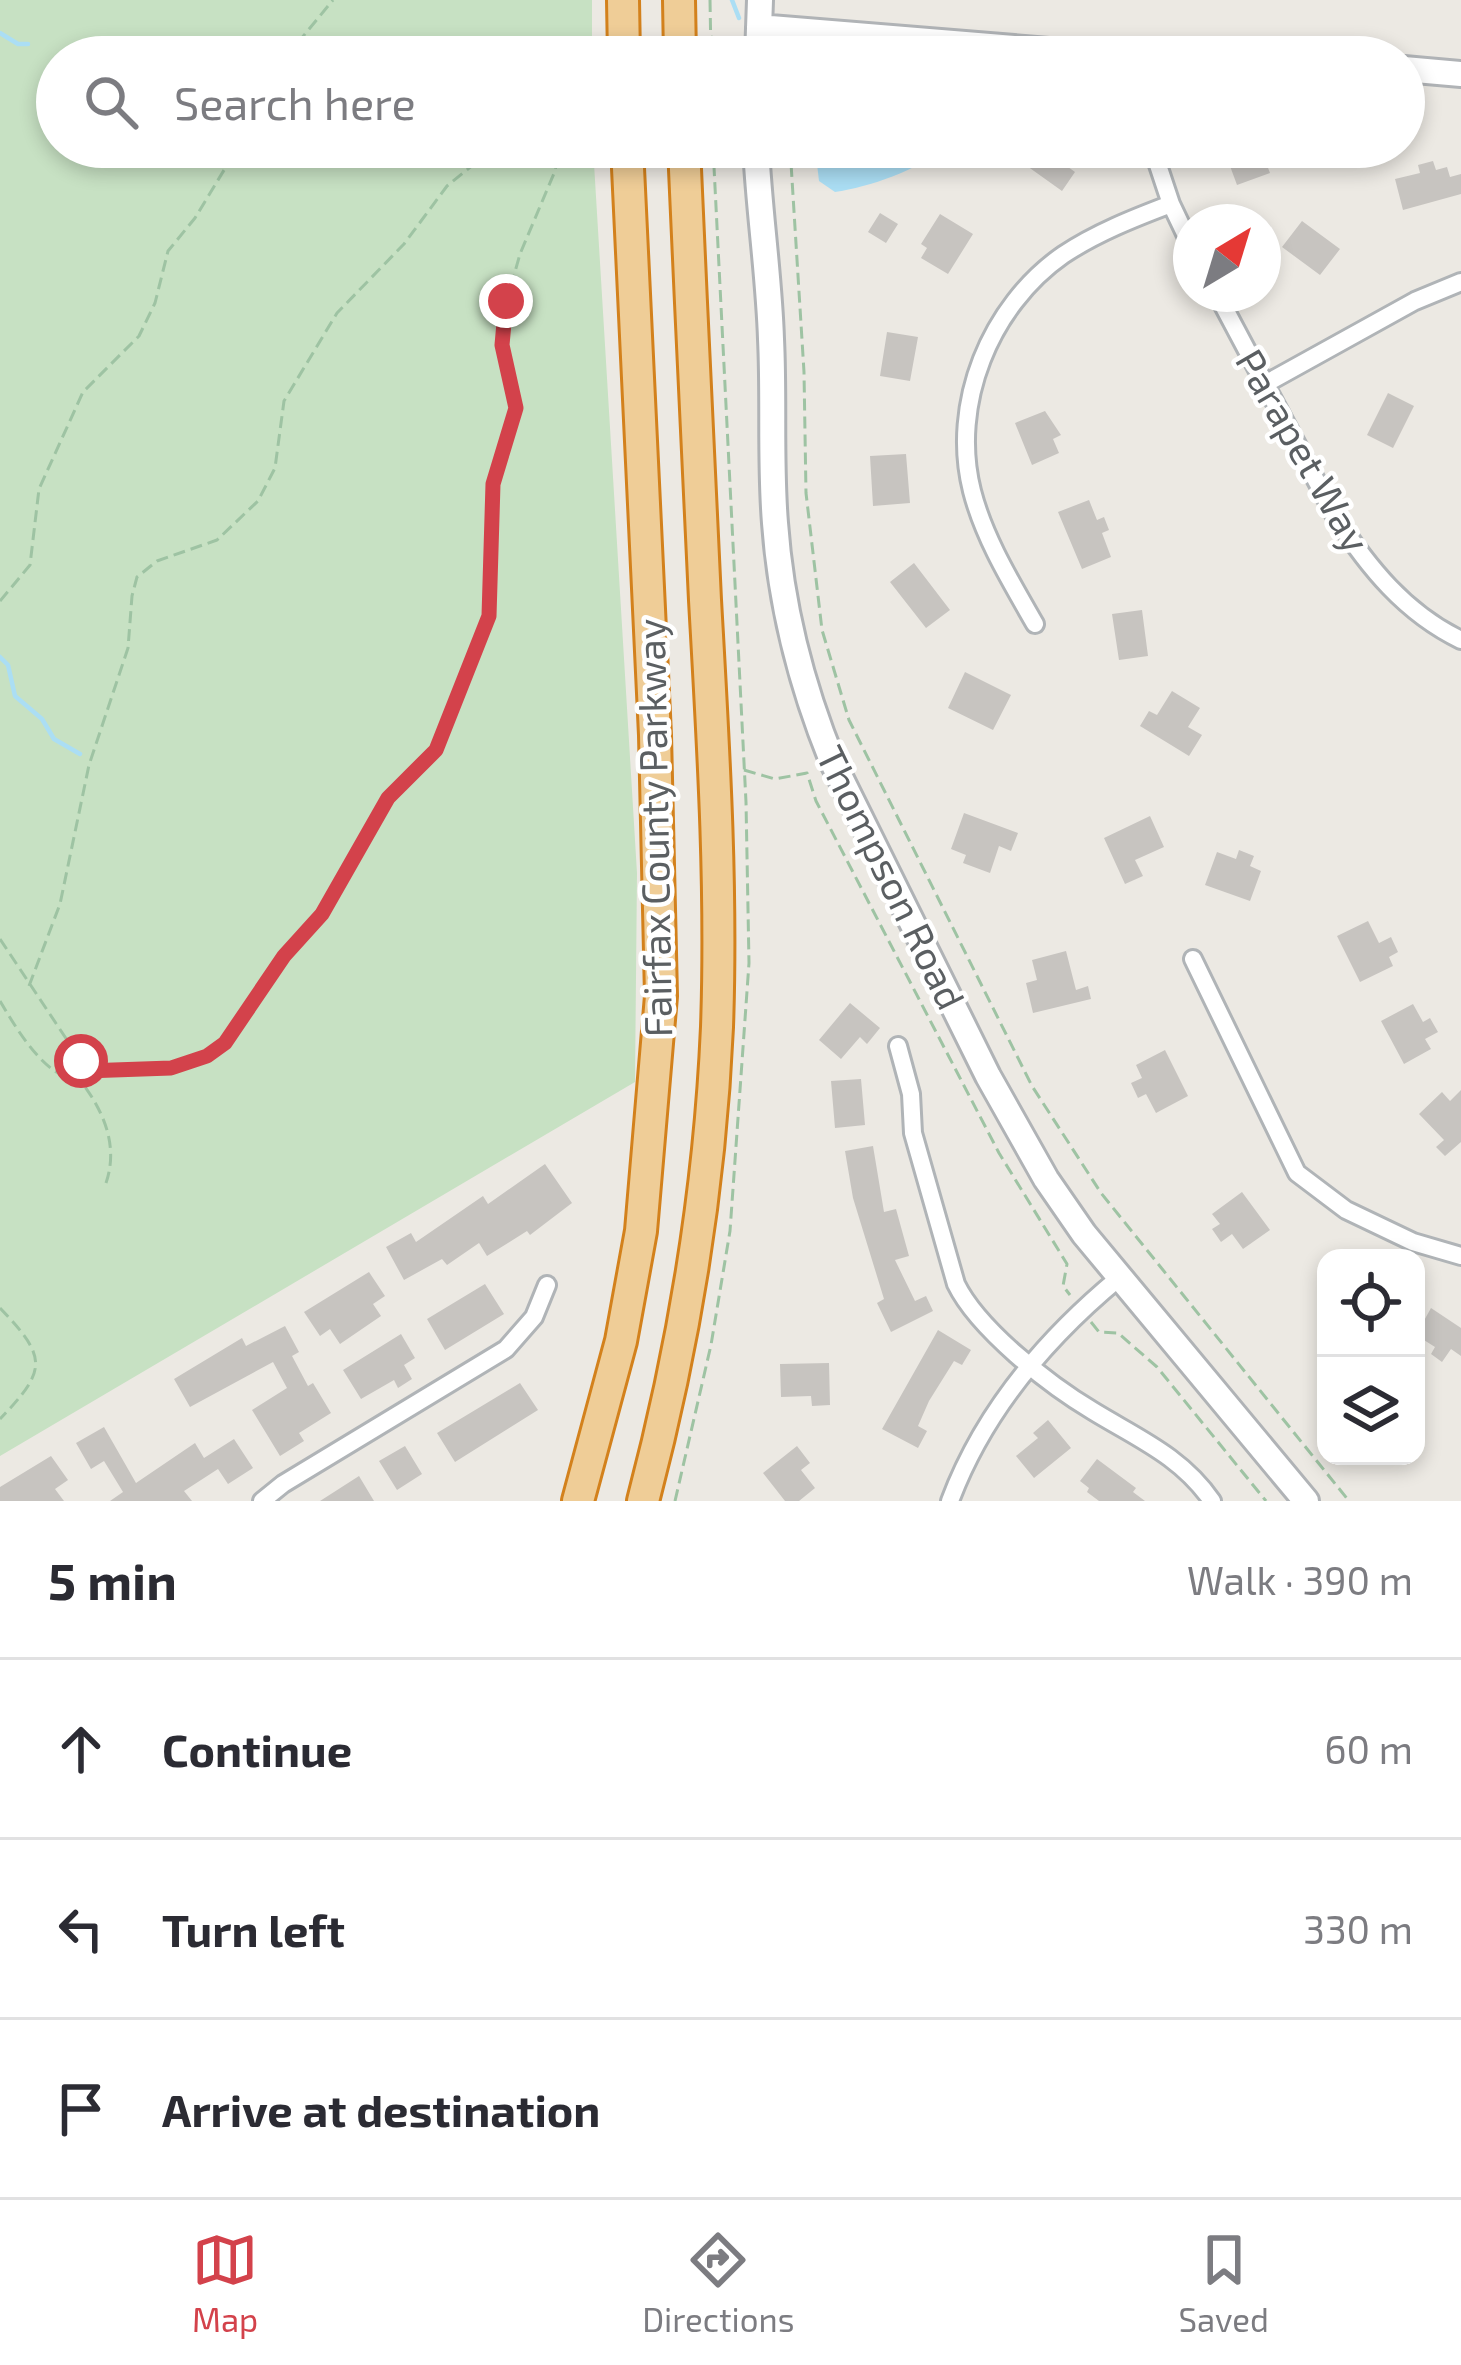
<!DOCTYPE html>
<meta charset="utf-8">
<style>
body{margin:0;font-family:"Exo 2",sans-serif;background:#f2f2f3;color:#2b2b33}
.controls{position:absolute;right:36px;bottom:36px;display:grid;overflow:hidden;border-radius:24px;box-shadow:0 6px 18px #0003}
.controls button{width:108px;height:108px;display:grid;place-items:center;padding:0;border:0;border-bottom:3px solid #e1e1e2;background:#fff;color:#2b2b33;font:60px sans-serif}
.compass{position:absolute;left:1173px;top:204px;width:108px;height:108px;border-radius:50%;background:#fff;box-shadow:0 6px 18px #0003;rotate:38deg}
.stop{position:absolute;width:36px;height:36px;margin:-27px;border:9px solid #d3424b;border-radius:50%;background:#fff}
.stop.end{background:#d3424b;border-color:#fff;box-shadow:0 3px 12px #0008}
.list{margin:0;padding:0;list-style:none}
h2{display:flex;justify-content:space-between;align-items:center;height:156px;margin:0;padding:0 48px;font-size:51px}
h2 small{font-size:39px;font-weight:400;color:#7c7c81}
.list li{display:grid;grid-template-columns:78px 1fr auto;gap:36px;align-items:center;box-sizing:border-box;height:180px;padding:0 48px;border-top:3px solid #e1e1e2}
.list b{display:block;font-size:45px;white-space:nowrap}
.list em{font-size:39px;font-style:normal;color:#7c7c81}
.icon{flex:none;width:66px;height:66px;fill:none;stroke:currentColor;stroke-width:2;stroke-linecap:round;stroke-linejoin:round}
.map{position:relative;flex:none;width:1461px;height:1501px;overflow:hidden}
.search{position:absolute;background:#fff;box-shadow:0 6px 18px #0003;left:36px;right:36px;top:36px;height:132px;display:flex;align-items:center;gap:30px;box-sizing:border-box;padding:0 42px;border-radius:66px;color:#7c7c81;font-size:45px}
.sheet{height:696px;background:#fff}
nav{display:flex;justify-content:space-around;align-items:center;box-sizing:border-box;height:168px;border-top:3px solid #e1e1e2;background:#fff;font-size:33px;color:#7c7c81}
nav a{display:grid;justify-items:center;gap:6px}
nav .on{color:#d3424b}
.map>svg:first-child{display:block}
.green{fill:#c7e1c3}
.water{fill:#abdef4}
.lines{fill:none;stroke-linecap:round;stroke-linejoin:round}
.stream{stroke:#abdef4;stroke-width:4.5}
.building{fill:#c7c4c0}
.street-casing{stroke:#b0b4b7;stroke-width:22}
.secondary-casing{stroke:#b0b3b6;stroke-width:30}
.highway-casing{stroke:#d3811c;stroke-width:36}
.path{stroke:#9ec3a3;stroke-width:3;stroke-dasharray:12 6;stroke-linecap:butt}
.street{stroke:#fff;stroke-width:16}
.secondary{stroke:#fff;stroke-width:24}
.highway{stroke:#efcd97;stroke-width:30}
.route{stroke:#d3424b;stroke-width:15}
.labels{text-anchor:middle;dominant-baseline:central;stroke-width:9;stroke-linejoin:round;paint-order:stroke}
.street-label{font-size:39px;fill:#5b5f62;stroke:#fff}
</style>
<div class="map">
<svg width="1461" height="1501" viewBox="0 0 1461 1501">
<rect width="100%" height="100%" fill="#ece9e3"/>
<path class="green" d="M0 0H592V57H57V147H593L637 873 635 1082 0 1456Z"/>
<path class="water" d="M815 147H945C919 170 869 187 835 192L819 181Z"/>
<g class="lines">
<path class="stream" d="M732 0 739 18
M0 33 18 44H28
M946 147 947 148
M0 657 8 665 15 696 42 719 54 739 80 754"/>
</g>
<path class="building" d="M1029 147H1076L1064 164 1075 172 1062 191 1020 161Z
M1223 147H1260L1270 173 1237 185Z
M1433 161 1436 170 1447 167 1450 177 1461 174V194L1403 210 1395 179 1420 173 1418 165Z
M880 213 898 224 886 243 868 232Z
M940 214 973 234 948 274 921 258 927 248 921 244Z
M1302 221 1340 249 1320 275 1282 247Z
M887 332 918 337 910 381 880 376Z
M1388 393 1414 406 1393 448 1367 435Z
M1045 411 1061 435 1053 439 1059 453 1032 465 1015 423Z
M906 454 910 503 873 506 870 456Z
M1089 500 1097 520 1104 517 1109 530 1102 533 1111 557 1082 569 1058 512Z
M914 563 950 610 926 628 890 582Z
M1142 610 1148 656 1119 660 1112 614Z
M965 672 1011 695 993 730 948 708Z
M1172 691 1200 708 1188 727 1202 735 1189 756 1140 726 1149 711 1157 715Z
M964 813 1018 833 1011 851 999 846 990 873 963 863 966 855 951 849Z
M1150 816 1164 847 1135 860 1143 876 1125 884 1104 838Z
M1239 850 1254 856 1250 866 1261 871 1250 901 1205 885 1217 852 1236 859Z
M1368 921 1379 943 1391 937 1398 952 1389 957 1393 966 1360 982 1337 936Z
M1066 951 1076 990 1088 986 1091 999 1033 1013 1026 983 1037 980 1032 960Z
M850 1003 880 1028 867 1044 860 1037 841 1059 819 1040Z
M1413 1004 1423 1022 1430 1018 1438 1032 1425 1039 1431 1049 1404 1064 1381 1021Z
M1165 1050 1188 1096 1156 1113 1146 1094 1138 1098 1131 1083 1142 1078 1136 1065Z
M861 1079 865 1125 835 1128 831 1081Z
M1461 1090V1142L1445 1156 1436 1147 1444 1140 1419 1114 1442 1092 1450 1101Z
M873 1146 884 1212 896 1209 909 1256 895 1260 915 1301 926 1296 933 1311 891 1332 877 1303 884 1299 853 1198 845 1151Z
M545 1164 572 1203 530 1235 527 1231 487 1256 479 1243 447 1265 442 1259 404 1280 386 1247 411 1233 416 1242 483 1196 488 1204Z
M1242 1192 1270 1230 1243 1249 1232 1234 1221 1242 1212 1229 1220 1224 1212 1214Z
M369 1272 385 1296 373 1304 381 1316 340 1344 330 1329 320 1336 304 1312Z
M485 1284 504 1314 445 1350 427 1319Z
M1431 1308 1461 1328V1356L1451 1349 1442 1362 1431 1354 1435 1347 1416 1335Z
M285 1326 299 1352 292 1356 308 1386 313 1383 331 1413 299 1433 304 1441 280 1456 252 1410 287 1388 273 1362 190 1407 174 1379 242 1338 246 1346Z
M938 1330 971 1350 962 1365 954 1361 929 1401 918 1426 927 1431 918 1448 882 1429Z
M401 1334 415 1358 404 1365 412 1379 398 1388 394 1380 361 1399 343 1370Z
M829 1363 830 1405 812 1406 811 1396 781 1397 780 1364Z
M520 1383 538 1410 455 1462 437 1433Z
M1048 1420 1071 1448 1034 1478 1016 1456 1038 1438 1033 1433Z
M104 1427 136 1483 195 1443 204 1458 234 1439 253 1468 228 1484 218 1469 184 1491 192 1501H110L123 1492 104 1461 91 1469 76 1443Z
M405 1446 422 1474 397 1490 379 1461Z
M797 1446 810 1463 801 1470 815 1488 799 1501H785L763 1473Z
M51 1456 68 1480 55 1489 64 1501H0V1487Z
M1097 1459 1136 1488 1133 1492 1145 1501H1099L1087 1492 1089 1488 1080 1481Z
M359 1476 374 1501H320Z"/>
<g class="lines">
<defs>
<path id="street" d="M1152 147 1171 204 1191 246
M1217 294 1335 516C1368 567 1405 613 1461 640
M1265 384 1415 301 1461 282
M1035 624C1011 582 984 538 972 491 950 404 990 306 1063 255 1096 233 1134 218 1171 204
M1193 959 1297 1173 1346 1210 1413 1242 1461 1256
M898 1046 911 1094 913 1133 956 1284C978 1329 1049 1385 1093 1411 1137 1438 1181 1456 1212 1501
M262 1501 283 1484 506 1349 534 1317 547 1285
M950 1501C984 1410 1046 1338 1120 1277"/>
<path id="secondary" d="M759 27 1098 55 1206 57
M758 57 760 0
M1404 69 1461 74
M756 147C759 211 769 275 771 339 774 400 770 462 775 523 781 607 801 685 833 763L988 1076 1046 1179 1084 1234 1306 1501"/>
<path id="highway" d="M623 0 624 57
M679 0 680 57
M578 1501 621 1341 641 1231 661 996 655 735 627 147
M643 1501C684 1346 710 1187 717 1027 722 884 713 742 705 600 697 449 691 298 684 147"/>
</defs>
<use href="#street" class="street-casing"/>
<use href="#secondary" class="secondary-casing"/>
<use href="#highway" class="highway-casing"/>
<path class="path" d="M710 0 711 57
M711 37 738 44
M777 50 792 57
M286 57 333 0
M790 147 804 372 806 493 822 630 849 720 1032 1086 1101 1193 1349 1501
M0 601 30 565 39 489 83 392 139 336 155 303 168 251 195 218 238 147
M744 770 775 779 807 773 816 801 999 1153 1067 1264 1063 1286 1070 1295
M0 939 81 1061 84 1071 81 1079
M29 986 60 904 89 765 128 648 132 596 137 577 157 561 217 540 258 501 275 468 284 401 337 313 404 244 447 186 495 147
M0 1001C16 1028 46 1080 80 1080 103 1110 119 1145 106 1183
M84 1071 171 1068 207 1056 225 1043 284 956 322 914 389 798 436 750 489 616 493 484 516 408 502 345 503 315 520 254 555 171 559 147
M0 1308C48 1358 47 1370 0 1419
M1091 1322 1099 1332 1118 1333 1157 1367 1266 1501
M675 1501 711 1345 730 1231 749 963 746 802 713 147"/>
<use href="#street" class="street"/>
<use href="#secondary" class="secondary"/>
<use href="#highway" class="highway"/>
</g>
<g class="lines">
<path class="route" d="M81 1061 85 1071 171 1068 207 1056 225 1043 284 956 322 914 388 798 436 750 489 616 493 484 516 408 502 345 506 301"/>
</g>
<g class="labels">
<g class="street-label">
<text transform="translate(1304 450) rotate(60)">Parapet Way</text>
<text transform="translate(653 828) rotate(-91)">Fairfax County Parkway</text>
<text transform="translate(892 877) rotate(64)">Thompson Road</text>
</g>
</g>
</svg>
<div class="controls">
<button><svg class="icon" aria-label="locate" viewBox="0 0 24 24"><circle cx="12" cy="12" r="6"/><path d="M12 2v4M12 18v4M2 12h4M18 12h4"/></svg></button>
<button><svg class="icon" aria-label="layers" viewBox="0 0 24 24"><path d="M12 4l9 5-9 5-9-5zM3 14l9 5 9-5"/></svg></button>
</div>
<svg class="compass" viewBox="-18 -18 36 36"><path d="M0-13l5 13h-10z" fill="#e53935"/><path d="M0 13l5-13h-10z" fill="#7c7c81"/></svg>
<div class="stop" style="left:81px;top:1061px"></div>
<div class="stop end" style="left:506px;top:301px"></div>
<div class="search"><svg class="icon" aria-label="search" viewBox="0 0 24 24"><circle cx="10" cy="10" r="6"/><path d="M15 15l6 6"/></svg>Search here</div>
</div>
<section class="sheet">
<h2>5 min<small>Walk · 390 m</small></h2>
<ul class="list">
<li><svg class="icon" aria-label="ahead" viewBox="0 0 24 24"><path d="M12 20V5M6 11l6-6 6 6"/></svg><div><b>Continue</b></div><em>60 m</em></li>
<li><svg class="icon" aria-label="left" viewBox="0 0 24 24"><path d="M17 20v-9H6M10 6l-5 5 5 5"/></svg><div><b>Turn left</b></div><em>330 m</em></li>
<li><svg class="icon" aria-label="arrive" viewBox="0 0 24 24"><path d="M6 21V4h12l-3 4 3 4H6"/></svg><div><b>Arrive at destination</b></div></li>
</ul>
</section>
<nav>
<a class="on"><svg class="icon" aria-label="map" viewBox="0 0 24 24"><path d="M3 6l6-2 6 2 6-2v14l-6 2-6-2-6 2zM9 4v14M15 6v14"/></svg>Map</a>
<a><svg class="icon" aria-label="directions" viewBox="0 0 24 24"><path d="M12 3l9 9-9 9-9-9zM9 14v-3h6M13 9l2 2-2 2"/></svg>Directions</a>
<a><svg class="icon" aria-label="saved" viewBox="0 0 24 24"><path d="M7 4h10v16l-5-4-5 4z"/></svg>Saved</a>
</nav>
